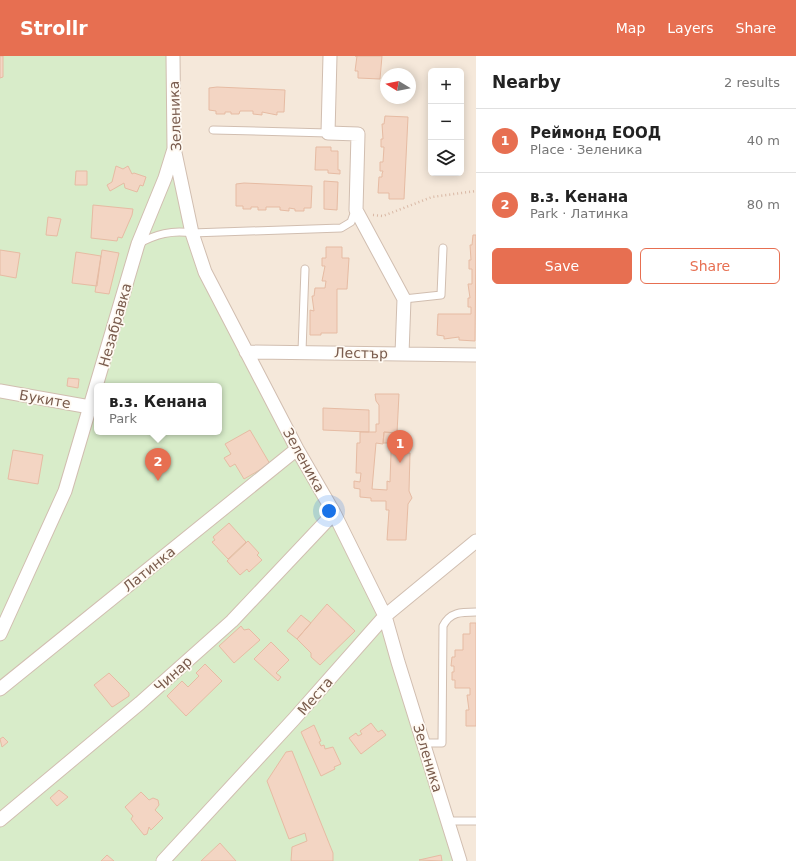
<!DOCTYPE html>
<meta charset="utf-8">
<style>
body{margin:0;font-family:"DejaVu Sans",sans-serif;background:#f2f2f2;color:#222}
.controls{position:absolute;right:12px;top:12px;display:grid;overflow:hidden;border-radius:6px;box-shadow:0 2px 10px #0003}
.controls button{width:36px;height:36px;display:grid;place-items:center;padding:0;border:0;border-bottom:1px solid #e0e0e0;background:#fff;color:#222;font:20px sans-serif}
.compass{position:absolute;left:380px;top:12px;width:36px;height:36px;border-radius:50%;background:#fff;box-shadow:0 2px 10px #0003;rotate:280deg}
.you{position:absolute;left:329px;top:455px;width:14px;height:14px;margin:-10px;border:3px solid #fff;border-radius:50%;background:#1a73e8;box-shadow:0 0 0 6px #1a73e833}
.badge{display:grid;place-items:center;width:26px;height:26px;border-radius:50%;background:#e76f51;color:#fff;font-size:13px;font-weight:700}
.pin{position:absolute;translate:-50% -33px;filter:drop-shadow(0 1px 2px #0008)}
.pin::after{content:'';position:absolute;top:21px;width:14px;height:12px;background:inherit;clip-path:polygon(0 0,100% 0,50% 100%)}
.popup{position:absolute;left:94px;top:327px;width:128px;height:52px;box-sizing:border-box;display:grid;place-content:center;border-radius:6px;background:#fff;filter:drop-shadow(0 1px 3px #0005);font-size:13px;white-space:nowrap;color:#767676}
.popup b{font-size:15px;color:#222}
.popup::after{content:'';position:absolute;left:50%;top:100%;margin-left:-8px;border:8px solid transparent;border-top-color:#fff}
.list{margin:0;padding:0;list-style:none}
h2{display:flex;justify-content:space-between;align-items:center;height:52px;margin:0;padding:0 16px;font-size:17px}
h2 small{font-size:13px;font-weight:400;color:#767676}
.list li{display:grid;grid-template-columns:26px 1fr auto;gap:12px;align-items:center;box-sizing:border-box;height:64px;padding:0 16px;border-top:1px solid #e0e0e0}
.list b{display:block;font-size:15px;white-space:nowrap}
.list p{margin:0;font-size:13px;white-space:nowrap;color:#767676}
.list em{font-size:13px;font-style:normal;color:#767676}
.actions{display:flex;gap:8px;padding:12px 16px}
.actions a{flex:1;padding:9px 0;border:1px solid #e76f51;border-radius:6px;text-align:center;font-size:14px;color:#e76f51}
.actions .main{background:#e76f51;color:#fff}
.icon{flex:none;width:22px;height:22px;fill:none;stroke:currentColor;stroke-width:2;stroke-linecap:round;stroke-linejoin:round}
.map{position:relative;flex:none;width:476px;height:805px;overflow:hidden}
header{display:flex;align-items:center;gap:24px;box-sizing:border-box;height:56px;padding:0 20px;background:#e76f51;color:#fff}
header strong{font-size:19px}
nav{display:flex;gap:22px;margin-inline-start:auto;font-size:14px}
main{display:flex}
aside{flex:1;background:#fff}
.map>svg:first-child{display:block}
.residential{fill:#f5e8da;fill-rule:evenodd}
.green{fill:#d8ecc9;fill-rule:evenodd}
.building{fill:#f3d5c3;stroke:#e6bba3}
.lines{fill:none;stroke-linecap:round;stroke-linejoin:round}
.service-casing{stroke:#d1beb0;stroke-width:9}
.minor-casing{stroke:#d1beb0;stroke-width:15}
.path{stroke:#d9b8a5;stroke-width:2.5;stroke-dasharray:1 3;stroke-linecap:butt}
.service{stroke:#fff;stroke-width:7}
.minor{stroke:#fff;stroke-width:13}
.labels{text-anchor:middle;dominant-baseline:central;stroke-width:3.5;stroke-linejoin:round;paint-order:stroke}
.street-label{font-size:14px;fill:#7a5c4d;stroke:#fffaf3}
</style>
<header>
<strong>Strollr</strong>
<nav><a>Map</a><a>Layers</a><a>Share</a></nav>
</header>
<main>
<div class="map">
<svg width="476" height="805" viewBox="0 0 476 805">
<rect width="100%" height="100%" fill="#fdf6ec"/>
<path class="residential" d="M179 0H476V805H460L205 216 174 92ZM431 15H461V117H431ZM386 18H410V42H386Z"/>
<path class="green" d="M0 0H179L174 92 192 177 385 560 460 805H0ZM97 330H219V376H97Z"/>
<path class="building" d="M0 0H3V21L0 22Z
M355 0H382L380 23 358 22V15H355L357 0Z
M217 31 285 34 284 56H277V59L262 56V59L253 58V55H240L239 58H231V56H225V58H216V55L209 54V32Z
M385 60 408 61 404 143H389V137H378L379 121H382V118L383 115H380V106H383L384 91H381V83H383L382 68H384Z
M316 91H331V95H338V114H340V118L328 117V114H315Z
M116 110 123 113 128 110 132 118 134 117 146 121 143 130 140 129 137 136 125 132 124 127 110 135 107 129 112 126Z
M76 115H87V129H75Z
M324 125 338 126 337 154 324 153Z
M244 127 312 130 311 152H304V155H295V153L289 152V155L280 154V151H266V154H258V151H251V153H243V150H236V128Z
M93 149 133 153 132 159 122 182 118 181 117 185 91 182Z
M48 161 61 163 57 180 46 179Z
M473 179H476L475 285 459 284V281L444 283V280L437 279 438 258H471V251H468V242H470L468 228H472V213H469V204H471L470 189H472Z
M326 191H342V202H349L347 233H337V277H321V279H310V254L314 255 312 240H314L315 232H325L326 225H322L325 210H322V202H326Z
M0 194 20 197 16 222 0 219Z
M102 194 119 197 109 238 95 236Z
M76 196 101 200 97 230 72 227Z
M68 322 79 323 78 332 67 330Z
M375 338H399L397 377 384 376 383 388 376 387 372 433 387 434V425L390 426 391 396 410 397 409 435 412 442 408 448 406 484H387L389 454H386V445H371V442L360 441V433L354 432V425L360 426 361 417H356L357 387H360V376H376V368H379V349L376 345Z
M323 352 369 354V376L323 374Z
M250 374 270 408 244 423 235 408 230 411 224 402 231 398 225 388Z
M384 376 397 377 404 383 403 391 396 396H391L389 387H383Z
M13 394 43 399 38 428 8 423Z
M229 467 246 486 228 503 212 486 215 484 213 481Z
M248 485 259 497 257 499 262 504 249 516 247 513 240 519 227 505Z
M327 548 355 575 320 609 311 601V597L297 583Z
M301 559 311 567 297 583 287 575Z
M470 567H476V670H466V654H469L467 639H470V632H455V624H452V616H454V610H451L452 601H455V594H463V578H470Z
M241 570 244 574 249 573 260 584 234 607 219 590Z
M271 586 289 604 276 617 281 621 278 625 254 603Z
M205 608 222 625 186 660 167 640 182 625 188 631 199 620 196 617Z
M109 617 129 637V640L114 650 112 651 94 629Z
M371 667 378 676 382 674 386 679 361 698 349 682 356 677 358 680 362 678 360 675Z
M314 669 321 685 319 686 321 690 324 689 325 693 333 691 341 708 334 711 335 713 321 720 301 676Z
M3 681 8 686 2 691 0 683Z
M292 695 333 797V805H291L292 791 307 785 305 777 289 783 267 725 286 696Z
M59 734 68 741 57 750 50 742Z
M141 736 149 744 153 742 158 744 159 749 155 754 163 762 151 774 149 771 147 778 144 779 131 763 133 760 125 751Z
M220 787 236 805H201Z
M107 799 114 805H101Z
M441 799 442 805 419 804Z"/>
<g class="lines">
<defs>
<path id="service" d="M213 74 328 77
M138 188C156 178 172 174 192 177L341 172 351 166 355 155
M404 243 441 239 443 192
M302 295 305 213
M423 687H442L443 570C450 556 461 556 476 556
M448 765H476"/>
<path id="minor" d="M173 0 174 92 192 177 205 216 297 393 334 457 385 560 398 606 460 805
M330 0 328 77 358 78 356 154 404 243 402 298
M246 296 476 299
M0 335 90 351
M0 578 65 435 138 188 165 122 174 93
M0 633 297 393
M0 764 140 647 232 565 334 457
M163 805 294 663 385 560 476 485"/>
</defs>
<use href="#service" class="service-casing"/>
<use href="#minor" class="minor-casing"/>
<path class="path" d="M373 159 383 160 432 141 476 135"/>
<use href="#service" class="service"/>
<use href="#minor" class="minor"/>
</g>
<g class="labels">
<g class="street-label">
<text transform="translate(175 60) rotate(-92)">Зеленика</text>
<text transform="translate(115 269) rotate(-74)">Незабравка</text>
<text transform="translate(361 297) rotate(1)">Лестър</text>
<text transform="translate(45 343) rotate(10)">Буките</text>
<text transform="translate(304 404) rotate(61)">Зеленика</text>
<text transform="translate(149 513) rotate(-39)">Латинка</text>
<text transform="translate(173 618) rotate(-42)">Чинар</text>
<text transform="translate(315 640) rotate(-49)">Места</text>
<text transform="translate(428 702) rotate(73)">Зеленика</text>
</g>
</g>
</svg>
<div class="controls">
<button>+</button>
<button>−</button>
<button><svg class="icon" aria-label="layers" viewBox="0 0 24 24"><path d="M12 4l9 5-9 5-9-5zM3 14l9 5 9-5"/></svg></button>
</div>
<svg class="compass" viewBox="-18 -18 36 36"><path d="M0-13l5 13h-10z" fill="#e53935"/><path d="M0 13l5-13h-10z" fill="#767676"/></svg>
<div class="you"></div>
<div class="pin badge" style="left:400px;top:407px">1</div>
<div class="pin badge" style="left:158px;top:425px">2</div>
<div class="popup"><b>в.з. Кенана</b>Park</div>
</div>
<aside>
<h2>Nearby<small>2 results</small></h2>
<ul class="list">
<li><span class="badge">1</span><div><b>Реймонд ЕООД</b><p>Place · Зеленика</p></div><em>40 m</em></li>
<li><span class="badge">2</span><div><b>в.з. Кенана</b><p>Park · Латинка</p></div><em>80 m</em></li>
</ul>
<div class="actions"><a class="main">Save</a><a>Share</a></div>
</aside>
</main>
